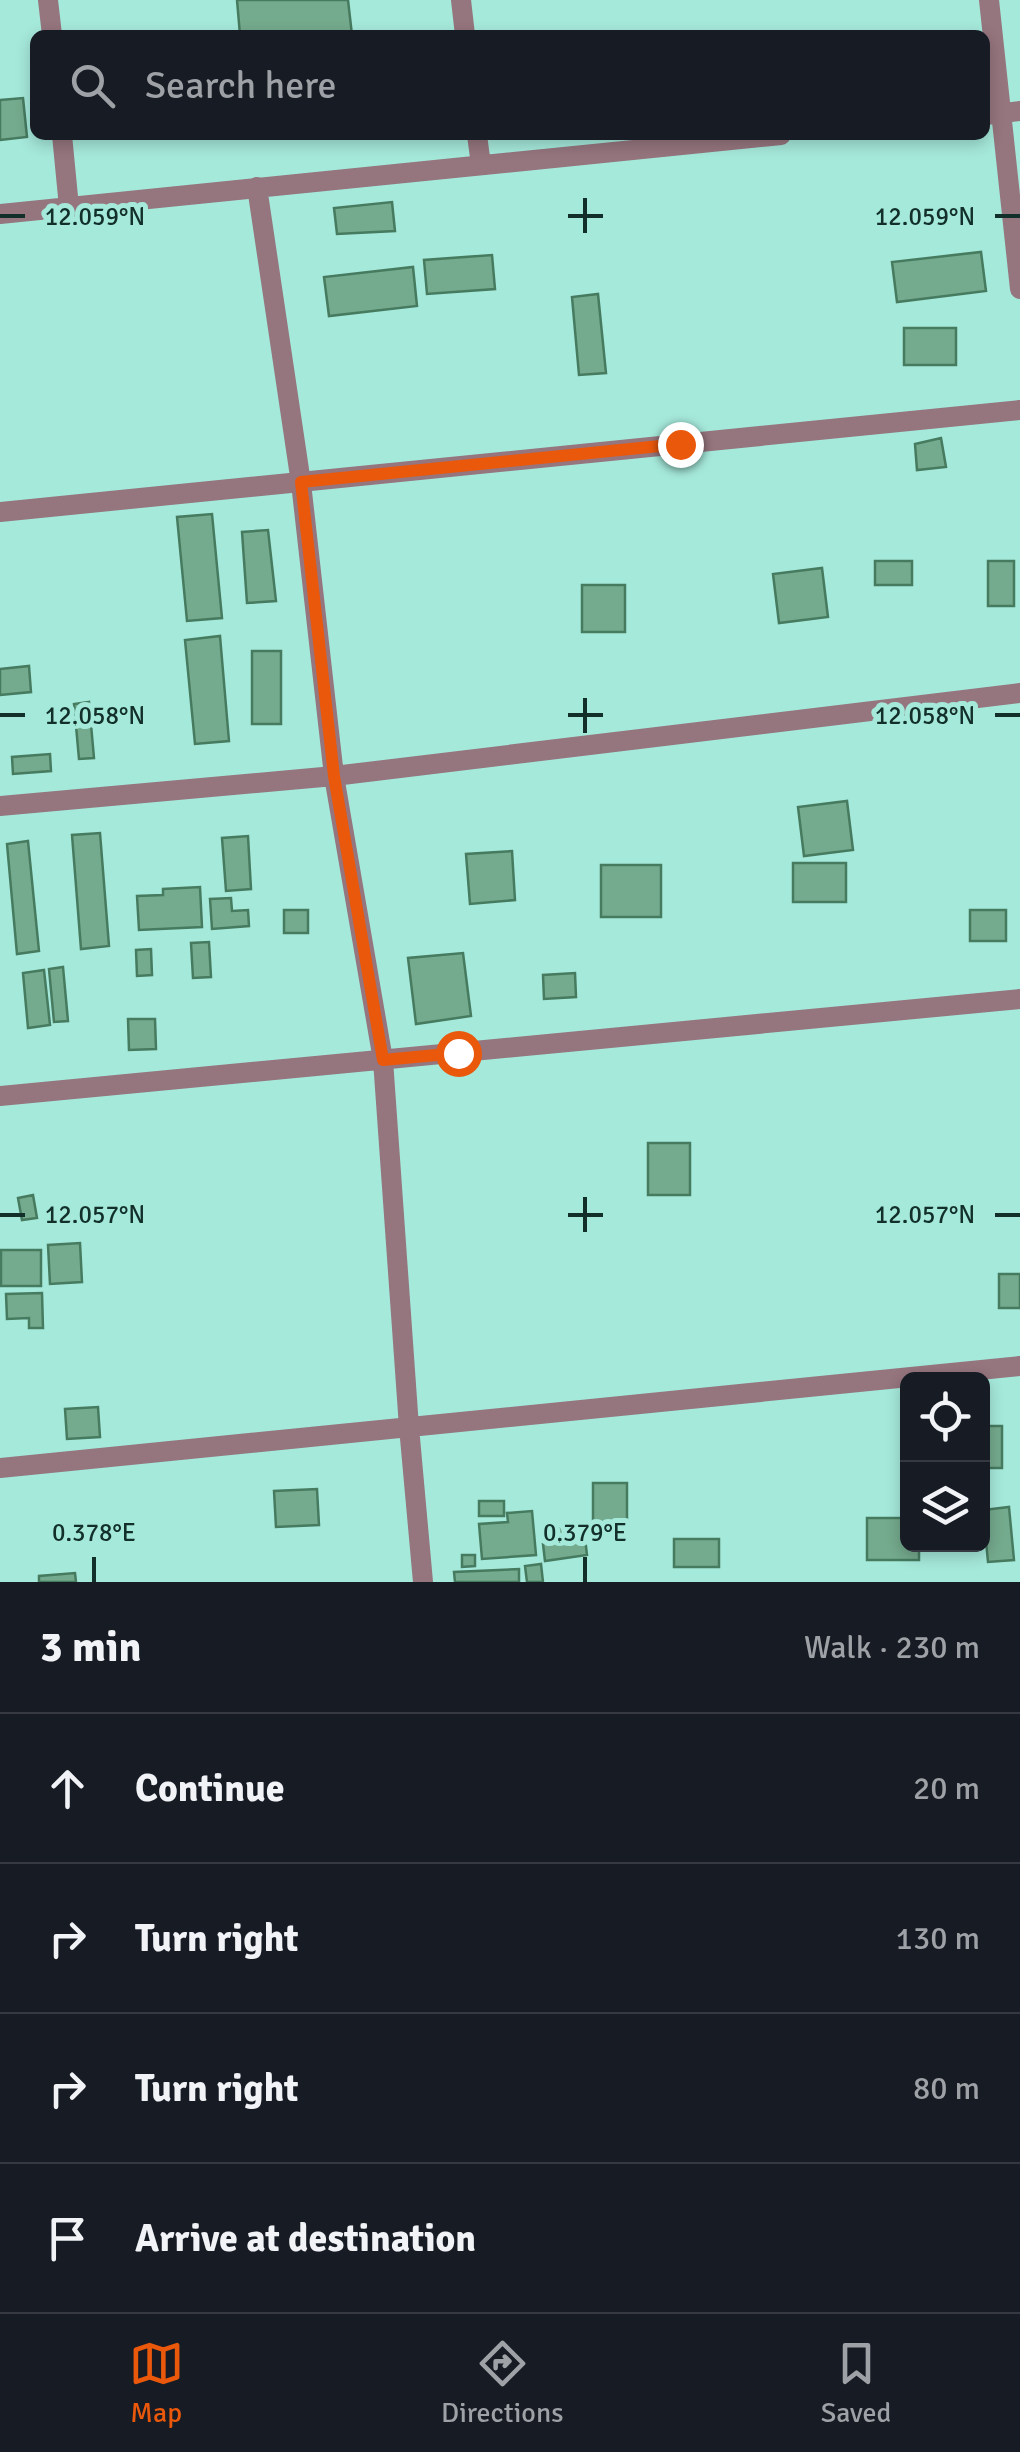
<!DOCTYPE html>
<meta charset="utf-8">
<style>
body{margin:0;font-family:Signika,sans-serif;background:#20242c;color:#f1f3f6}
.controls{position:absolute;right:30px;bottom:30px;display:grid;overflow:hidden;border-radius:15px;box-shadow:0 5px 15px #0003}
.controls button{width:90px;height:90px;display:grid;place-items:center;padding:0;border:0;border-bottom:2px solid #363941;background:#171b24;color:#f1f3f6;font:50px sans-serif}
.stop{position:absolute;width:30px;height:30px;margin:-22px;border:8px solid #ea580c;border-radius:50%;background:#fff}
.stop.end{background:#ea580c;border-color:#fff;box-shadow:0 2px 10px #0008}
.list{margin:0;padding:0;list-style:none}
h2{display:flex;justify-content:space-between;align-items:center;height:130px;margin:0;padding:0 40px;font-size:42px}
h2 small{font-size:32px;font-weight:400;color:#9ea1a6}
.list li{display:grid;grid-template-columns:65px 1fr auto;gap:30px;align-items:center;box-sizing:border-box;height:150px;padding:0 40px;border-top:2px solid #363941}
.list b{display:block;font-size:38px;white-space:nowrap}
.list em{font-size:32px;font-style:normal;color:#9ea1a6}
.icon{flex:none;width:55px;height:55px;fill:none;stroke:currentColor;stroke-width:2;stroke-linecap:round;stroke-linejoin:round}
.map{position:relative;flex:none;width:1020px;height:1582px;overflow:hidden}
.search{position:absolute;background:#171b24;box-shadow:0 5px 15px #0003;left:30px;right:30px;top:30px;height:110px;display:flex;align-items:center;gap:25px;box-sizing:border-box;padding:0 35px;border-radius:15px;color:#9ea1a6;font-size:38px}
.sheet{height:730px;background:#171b24}
nav{display:flex;justify-content:space-around;align-items:center;box-sizing:border-box;height:140px;border-top:2px solid #363941;background:#171b24;font-size:28px;color:#9ea1a6}
nav a{display:grid;justify-items:center;gap:5px}
nav .on{color:#ea580c}
.map>svg:first-child{display:block}
.building{fill:#74aa8d;stroke:#467b60;stroke-width:2.5}
.lines{fill:none;stroke-linecap:round;stroke-linejoin:round}
.street{stroke:#95757e;stroke-width:20}
.route{stroke:#ea580c;stroke-width:12}
.ticks{fill:none;stroke:#122f2a;stroke-width:4}
.ticks-label{font-size:25px;text-anchor:middle;fill:#122f2a;stroke:#a5e9db;stroke-width:10;stroke-linejoin:round;paint-order:stroke}
</style>
<div class="map">
<svg width="1020" height="1582" viewBox="0 0 1020 1582">
<rect width="100%" height="100%" fill="#a5e9db"/>
<path class="building" d="M237 0H348L352 35H240Z
M23 98 27 137 0 140V100Z
M392 202 395 231 337 234 334 208Z
M981 252 986 291 897 302 892 262Z
M492 255 495 289 427 294 424 260Z
M413 267 417 306 329 316 324 277Z
M598 294 606 373 579 375 572 297Z
M904 328H956V365H904Z
M941 438 946 467 917 470 915 444Z
M212 514 222 618 187 621 177 517Z
M268 530 276 601 247 603 242 532Z
M875 561H912V585H875Z
M988 561H1014V606H988Z
M822 568 828 617 779 623 773 574Z
M582 585H625V632H582Z
M220 636 229 741 195 744 185 640Z
M252 651H281V724H252Z
M29 666 31 692 0 695V669Z
M89 702 94 758 79 759 74 704Z
M50 754 51 771 13 774 12 757Z
M847 801 853 850 804 856 798 807Z
M100 833 109 946 81 949 72 835Z
M248 836 251 889 226 891 222 838Z
M28 841 39 951 17 954 7 844Z
M512 851 515 900 470 904 466 854Z
M793 863H846V902H793Z
M601 865H661V917H601Z
M200 887 202 927 139 930 137 896 163 895V889Z
M231 898 232 911 248 910 249 926 212 929 210 899Z
M284 910H308V933H284Z
M970 910H1006V941H970Z
M209 942 211 977 193 978 191 943Z
M151 949 152 975 137 976 136 950Z
M463 953 471 1016 416 1024 408 958Z
M63 967 68 1021 54 1022 49 969Z
M44 970 50 1025 28 1028 23 973Z
M575 973 576 997 544 999 543 975Z
M128 1019H155L156 1049 129 1050Z
M648 1143H690V1195H648Z
M33 1195 37 1218 22 1220 18 1198Z
M80 1243 82 1282 50 1284 48 1245Z
M1 1250H41V1286H1Z
M999 1274H1020V1308H999Z
M42 1293 43 1328H29V1318L7 1319 6 1294Z
M98 1407 100 1437 67 1439 65 1409Z
M982 1426H1002V1468H982Z
M593 1483H627V1525H593Z
M317 1489 319 1525 276 1527 274 1491Z
M479 1501H504V1516H479Z
M1009 1507 1014 1560 988 1562 983 1510Z
M532 1511 536 1555 482 1559 479 1524 508 1522 507 1513Z
M867 1518H908V1544H919V1560H867Z
M581 1526 582 1535 544 1539 543 1530Z
M585 1538 587 1555 545 1561 543 1544Z
M674 1539H719V1567H674Z
M462 1555H475V1566L462 1567Z
M541 1564 543 1582H527L525 1566Z
M519 1569V1582H455L454 1572Z
M75 1573 76 1582H39V1576Z"/>
<g class="lines">
<path class="street" d="M48 0 52 35
M461 0 465 35
M989 0 1020 289
M985 115 1020 111
M62 135 69 207
M477 135 481 165
M257 187 301 483 334 776 383 1060 409 1427 423 1582
M0 214 781 135
M0 512 1020 410
M0 806 334 776 1020 693
M0 1096 1020 999
M0 1468 1020 1366"/>
</g>
<g class="lines">
<path class="route" d="M458 1053 383 1060 334 776 301 482 680 444"/>
</g>
<path class="ticks" d="M585 198V233M0 216H25M568 216H603M995 216H1020M585 698V733M0 715H25M568 715H603M995 715H1020M585 1197V1232M0 1215H25M568 1215H603M995 1215H1020M94 1557V1582M585 1557V1582"/>
<g class="ticks-label">
<text x="95" y="225">12.059°N</text>
<text x="925" y="225">12.059°N</text>
<text x="95" y="724">12.058°N</text>
<text x="925" y="724">12.058°N</text>
<text x="95" y="1223">12.057°N</text>
<text x="925" y="1223">12.057°N</text>
<text x="94" y="1541">0.378°E</text>
<text x="585" y="1541">0.379°E</text>
</g>
</svg>
<div class="controls">
<button><svg class="icon" aria-label="locate" viewBox="0 0 24 24"><circle cx="12" cy="12" r="6"/><path d="M12 2v4M12 18v4M2 12h4M18 12h4"/></svg></button>
<button><svg class="icon" aria-label="layers" viewBox="0 0 24 24"><path d="M12 4l9 5-9 5-9-5zM3 14l9 5 9-5"/></svg></button>
</div>
<div class="stop" style="left:458px;top:1053px"></div>
<div class="stop end" style="left:680px;top:444px"></div>
<div class="search"><svg class="icon" aria-label="search" viewBox="0 0 24 24"><circle cx="10" cy="10" r="6"/><path d="M15 15l6 6"/></svg>Search here</div>
</div>
<section class="sheet">
<h2>3 min<small>Walk · 230 m</small></h2>
<ul class="list">
<li><svg class="icon" aria-label="ahead" viewBox="0 0 24 24"><path d="M12 20V5M6 11l6-6 6 6"/></svg><div><b>Continue</b></div><em>20 m</em></li>
<li><svg class="icon" aria-label="right" viewBox="0 0 24 24"><path d="M7 20v-9h11M14 6l5 5-5 5"/></svg><div><b>Turn right</b></div><em>130 m</em></li>
<li><svg class="icon" aria-label="right" viewBox="0 0 24 24"><path d="M7 20v-9h11M14 6l5 5-5 5"/></svg><div><b>Turn right</b></div><em>80 m</em></li>
<li><svg class="icon" aria-label="arrive" viewBox="0 0 24 24"><path d="M6 21V4h12l-3 4 3 4H6"/></svg><div><b>Arrive at destination</b></div></li>
</ul>
</section>
<nav>
<a class="on"><svg class="icon" aria-label="map" viewBox="0 0 24 24"><path d="M3 6l6-2 6 2 6-2v14l-6 2-6-2-6 2zM9 4v14M15 6v14"/></svg>Map</a>
<a><svg class="icon" aria-label="directions" viewBox="0 0 24 24"><path d="M12 3l9 9-9 9-9-9zM9 14v-3h6M13 9l2 2-2 2"/></svg>Directions</a>
<a><svg class="icon" aria-label="saved" viewBox="0 0 24 24"><path d="M7 4h10v16l-5-4-5 4z"/></svg>Saved</a>
</nav>
